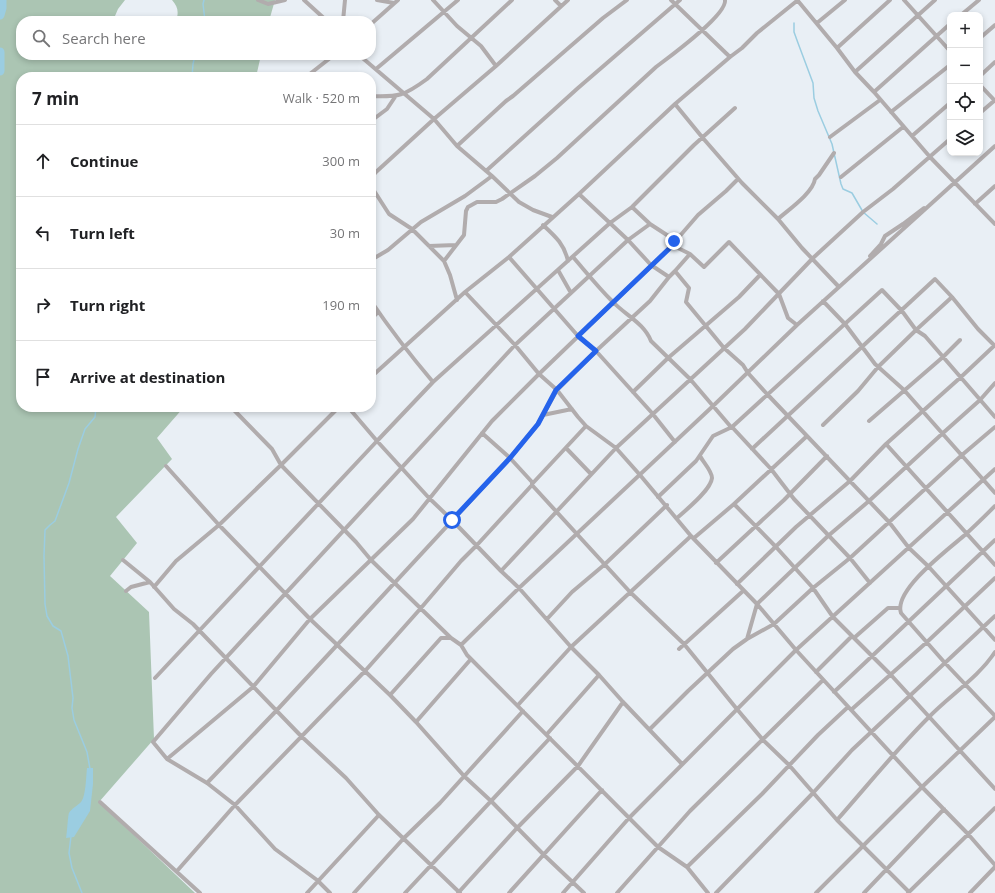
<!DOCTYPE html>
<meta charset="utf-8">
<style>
body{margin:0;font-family:"Open Sans",sans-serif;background:#f6f6f6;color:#202124}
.controls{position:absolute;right:12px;top:12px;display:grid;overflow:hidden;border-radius:8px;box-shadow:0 2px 6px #0003}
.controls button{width:36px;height:36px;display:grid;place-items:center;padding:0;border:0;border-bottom:1px solid #e0e0e0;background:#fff;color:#202124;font:20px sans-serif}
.stop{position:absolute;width:12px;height:12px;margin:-9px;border:3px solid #2563eb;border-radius:50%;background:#fff}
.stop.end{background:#2563eb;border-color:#fff;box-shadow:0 1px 4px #0008}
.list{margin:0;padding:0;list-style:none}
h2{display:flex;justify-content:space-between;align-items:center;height:52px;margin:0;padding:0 16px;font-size:17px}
h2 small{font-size:13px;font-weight:400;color:#757577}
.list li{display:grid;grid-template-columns:26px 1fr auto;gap:12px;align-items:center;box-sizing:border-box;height:72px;padding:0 16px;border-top:1px solid #e0e0e0}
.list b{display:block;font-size:15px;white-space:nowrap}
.list em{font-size:13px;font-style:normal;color:#757577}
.icon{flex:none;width:22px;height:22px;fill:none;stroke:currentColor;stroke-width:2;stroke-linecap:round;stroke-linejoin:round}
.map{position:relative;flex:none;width:995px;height:893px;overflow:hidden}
.search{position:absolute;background:#fff;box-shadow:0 2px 6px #0003;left:16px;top:16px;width:360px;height:44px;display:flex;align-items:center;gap:10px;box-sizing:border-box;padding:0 14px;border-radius:16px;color:#757577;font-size:15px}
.panel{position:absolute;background:#fff;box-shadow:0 2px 6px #0003;left:16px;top:72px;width:360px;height:340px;border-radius:16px}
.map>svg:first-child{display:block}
.green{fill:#abc5b3}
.water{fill:#9bcde1}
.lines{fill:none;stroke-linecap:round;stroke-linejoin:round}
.stream{stroke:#9bcde1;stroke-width:1.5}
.river{stroke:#9bcde1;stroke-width:9}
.street{stroke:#b1acad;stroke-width:4}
.route{stroke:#2563eb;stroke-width:5}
</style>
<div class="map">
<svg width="995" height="893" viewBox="0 0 995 893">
<rect width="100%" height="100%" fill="#e9eff5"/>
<path class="green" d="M0 0H125L118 9 115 16 118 21H21V55H261L256 77H21V407H184L157 438 172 459 116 517 137 543 110 576 149 612 154 739 99 802 195 893H0Z
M172 0H275L269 21H176C179 12 178 7 172 0Z"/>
<path class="water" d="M87 768H93V784L90 811 74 837 66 838C67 833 68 814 69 813 71 809 77 806 81 802 86 796 86 777 87 768Z"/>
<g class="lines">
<path class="stream" d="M204 0 203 4 205 21
M794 23V32L798 43 813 83 814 98 818 111 832 144 841 184 843 189 852 193 863 212 877 224
M192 77 193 64 195 55
M90 769 87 752 74 720 72 708 73 698 68 656 61 631 53 626 47 616 45 604 44 556 45 530 50 525 55 521 69 483 78 449 85 429 95 417 96 407
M71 836 69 853 72 868 82 893"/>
<path class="river" d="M0 15 2 8V0
M0 52V71"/>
<path class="street" d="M258 0 268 4 285 0
M304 0 327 21
M377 0 394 3
M433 0 457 26 481 46 496 66
M555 0 561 6
M671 0 730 57
M904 0 950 51
M798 1 837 48 855 72 874 92 930 157 995 224
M961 15 979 0
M343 21 345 0
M817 23 845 0
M371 24 398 0
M980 38 995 25
M837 48 890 0
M359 55 434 119 457 146 492 176 519 202 533 210 552 217
M376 69 458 0
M855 72 935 0
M980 76 995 62
M306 77 334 55
M980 85 995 101
M874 92 950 24
M371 96C399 97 404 96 427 79L512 0
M675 104 702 137 742 183 778 219 802 248 839 287 840 286
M891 112 950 65
M980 113 995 100
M371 121 387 109 395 97
M912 136 950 103
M830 137 880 100
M457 146 506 101 513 96 603 18 627 0
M486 171 578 88 680 0
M841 177 903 127
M371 178 376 172 434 119 496 66 568 0
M738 179 726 191 698 215 672 245 690 254 704 267 729 242 779 294 788 318 797 325
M371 186 389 214 412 229 444 261 450 275 457 300
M579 194 628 240 651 265 669 277 675 271 689 288 686 302 724 348 743 365 748 373 767 394 889 522 909 548 928 566 995 640
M975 204 995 186
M778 219C788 210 813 193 815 179L819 175 834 153
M543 225C556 237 564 244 568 261
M429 246 456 245
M870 256 881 244 885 236 903 224 924 208
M509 257 578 336 596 351 652 413 675 442
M573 257C586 272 598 287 612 301 625 315 644 323 651 341L690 379 731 427
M371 260 388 250 421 222 465 196 492 176
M444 261 464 235 466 211 468 207 477 202H496L502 199 535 176 557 158 656 67C669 57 727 15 725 0
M558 270 571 293
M675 271 690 254
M465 292 515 345 539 374 557 390 578 417 586 426 616 448 640 475 691 536 757 604 796 650 922 787 968 834 995 865
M371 301C390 329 411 356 433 382
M823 301 845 324 875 364 904 390 995 493
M371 319 378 312
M371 377 465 292 509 257 579 194 675 104 730 57 742 48 757 33 798 0
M633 392 668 358 739 297 760 275
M231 407 272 449 281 465 356 542 371 560 451 638
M348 407 377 441 433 382 610 223 632 207 694 145 735 108
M543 415 572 409
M869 421 943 357 960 340
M823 425 858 391 878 367 916 330 952 297
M732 427 771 469 794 499 850 558 870 583
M886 444 995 565
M566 448 591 474
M752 449 935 279 952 297 978 329 995 346
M166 466 219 525 310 619 390 695 416 722 464 776 491 801 544 855 584 893
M532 484 586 426
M532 485 630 592 684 644 736 708 763 740 789 765 837 820 909 892
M658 497 696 461 713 436 732 427 882 290 902 311 916 330 925 336 995 417
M734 504 776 547 813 588 833 617 891 675 995 789
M995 506C985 516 976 525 966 534 950 548 893 590 901 613L945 663 995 716
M677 518C686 510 711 490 712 478 712 471 703 462 700 456
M694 538 734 504 807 436
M123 560 150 582 174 609 193 624 301 736 346 778 379 815 460 893
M716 563 784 500 827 456
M501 571 616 448 745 329 813 258 863 212 893 189 950 139
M737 584 796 527 850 481 886 444 961 377 994 346
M154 587 176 561 219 525 281 465 339 407
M126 591 131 587 150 582
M547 619 572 592 604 565 667 505
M854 638 888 608H900
M747 639 757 604 828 536 869 501 943 433 980 400 995 383
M461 645 519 588 713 406 797 325 995 146
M679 649 743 591
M816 672 852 636
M155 678 377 441 429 498 452 520 501 571 519 588 571 647 599 675 623 702 682 764
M834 692 995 540
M390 695 441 638H451L461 645 467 655 658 847 687 867 708 893
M518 705 571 647 691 536
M851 710 927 642 995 578
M416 722 471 659
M650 729 688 691 733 649 747 639 774 624 813 588 850 558 962 455 995 427
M547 734 599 675
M167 759 253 687 310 619 413 519 492 421 539 374 674 244 673 239 650 224 632 207
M207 783 277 710 510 458 538 424 557 390 596 351 650 301 669 277
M100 802 200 893
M837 820C867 786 896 750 928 718 950 695 978 678 995 652
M687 867 762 794 818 735 848 707
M177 871 235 805 365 671 421 608 461 561 477 545 532 485V482L510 458 482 433
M307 893 379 815
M330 893 317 880 275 849 235 805 207 783 167 759 153 742 211 674 515 345 628 240 650 224
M354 893 404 838 440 803 523 711
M405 893 550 738
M458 893 517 828 578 766 623 702
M509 893 602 790
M563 893 629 818 796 650 995 469
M617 893 690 811 823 680
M716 893 813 793 852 750 995 616
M816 893 922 787 995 717
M864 893 944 809
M908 893 995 808
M970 893 995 867"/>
</g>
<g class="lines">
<path class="route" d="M452 520 510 458 538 424 556 390 596 351 578 336 674 244V241"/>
</g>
</svg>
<div class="controls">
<button>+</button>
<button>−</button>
<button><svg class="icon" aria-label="locate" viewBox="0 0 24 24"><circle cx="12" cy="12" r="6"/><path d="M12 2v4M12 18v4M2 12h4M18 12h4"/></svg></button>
<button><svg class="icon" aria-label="layers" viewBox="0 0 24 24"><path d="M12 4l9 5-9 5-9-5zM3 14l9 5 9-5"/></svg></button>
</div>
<div class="stop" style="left:452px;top:520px"></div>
<div class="stop end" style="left:674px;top:241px"></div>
<div class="search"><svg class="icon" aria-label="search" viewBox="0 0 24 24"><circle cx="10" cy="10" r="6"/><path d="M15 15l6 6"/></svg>Search here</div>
<section class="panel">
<h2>7 min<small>Walk · 520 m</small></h2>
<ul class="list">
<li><svg class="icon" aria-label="ahead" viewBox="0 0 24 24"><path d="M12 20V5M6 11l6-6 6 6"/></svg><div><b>Continue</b></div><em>300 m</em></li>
<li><svg class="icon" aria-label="left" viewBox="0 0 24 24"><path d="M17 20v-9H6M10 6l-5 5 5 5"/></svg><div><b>Turn left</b></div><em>30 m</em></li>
<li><svg class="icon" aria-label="right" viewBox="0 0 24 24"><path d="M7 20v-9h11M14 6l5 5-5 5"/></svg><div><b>Turn right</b></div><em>190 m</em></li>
<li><svg class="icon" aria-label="arrive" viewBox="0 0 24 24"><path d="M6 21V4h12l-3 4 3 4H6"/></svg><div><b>Arrive at destination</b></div></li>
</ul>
</section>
</div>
